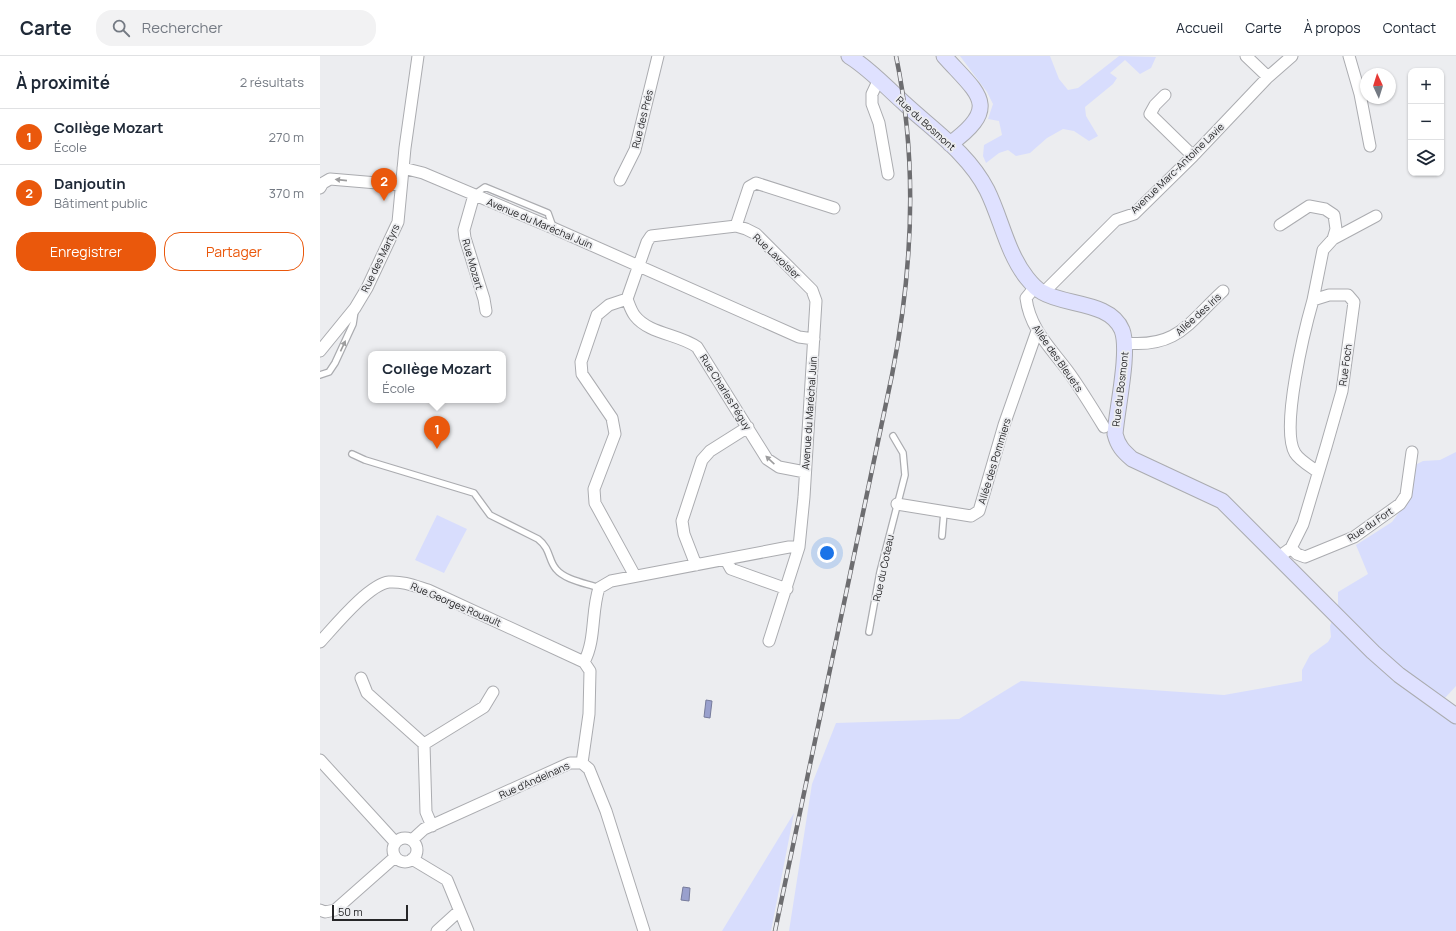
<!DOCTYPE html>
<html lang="fr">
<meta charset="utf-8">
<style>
body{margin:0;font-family:Manrope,sans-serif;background:#f2f2f3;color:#1f2937}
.controls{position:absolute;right:12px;top:12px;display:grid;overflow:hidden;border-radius:8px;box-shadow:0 1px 3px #0004}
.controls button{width:36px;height:36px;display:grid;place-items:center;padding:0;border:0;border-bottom:1px solid #e0e1e3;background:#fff;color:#1f2937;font:20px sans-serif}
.compass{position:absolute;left:1040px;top:12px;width:36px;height:36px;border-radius:50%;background:#fff;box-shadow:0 1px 3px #0004;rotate:356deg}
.scale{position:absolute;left:12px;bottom:10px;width:76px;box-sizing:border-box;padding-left:4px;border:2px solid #262628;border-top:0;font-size:11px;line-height:14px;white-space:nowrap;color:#262628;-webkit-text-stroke:3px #ecedf0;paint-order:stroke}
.you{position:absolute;left:507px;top:497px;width:14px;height:14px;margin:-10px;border:3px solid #fff;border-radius:50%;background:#1a73e8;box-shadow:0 0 0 6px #1a73e833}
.badge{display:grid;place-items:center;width:26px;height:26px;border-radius:50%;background:#ea580c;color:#fff;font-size:13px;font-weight:700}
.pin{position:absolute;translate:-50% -33px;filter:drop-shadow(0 1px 2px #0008)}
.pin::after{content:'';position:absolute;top:21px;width:14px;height:12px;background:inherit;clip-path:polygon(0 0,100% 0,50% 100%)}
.popup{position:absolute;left:48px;top:295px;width:138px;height:52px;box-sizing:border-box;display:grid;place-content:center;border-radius:8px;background:#fff;filter:drop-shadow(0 1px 3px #0005);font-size:13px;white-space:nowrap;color:#747a83}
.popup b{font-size:15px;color:#1f2937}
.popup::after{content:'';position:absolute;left:50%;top:100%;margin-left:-8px;border:8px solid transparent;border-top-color:#fff}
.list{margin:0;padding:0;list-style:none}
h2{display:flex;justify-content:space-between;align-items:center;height:52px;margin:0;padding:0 16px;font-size:17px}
h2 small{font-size:13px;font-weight:400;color:#747a83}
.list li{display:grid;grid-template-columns:26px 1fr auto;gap:12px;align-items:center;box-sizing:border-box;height:56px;padding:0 16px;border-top:1px solid #e0e1e3}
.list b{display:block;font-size:15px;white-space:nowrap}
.list p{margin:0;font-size:13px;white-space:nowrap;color:#747a83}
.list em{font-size:13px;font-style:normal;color:#747a83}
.actions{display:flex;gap:8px;padding:12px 16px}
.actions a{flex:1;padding:9px 0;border:1px solid #ea580c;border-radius:16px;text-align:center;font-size:14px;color:#ea580c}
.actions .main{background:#ea580c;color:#fff}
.icon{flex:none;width:22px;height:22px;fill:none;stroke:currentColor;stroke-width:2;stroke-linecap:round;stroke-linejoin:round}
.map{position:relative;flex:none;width:1136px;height:875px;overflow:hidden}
header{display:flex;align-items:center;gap:24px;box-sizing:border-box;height:56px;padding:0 20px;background:#fff;border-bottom:1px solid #e0e1e3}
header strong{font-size:19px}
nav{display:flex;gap:22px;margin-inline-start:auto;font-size:14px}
.search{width:280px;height:36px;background:#f2f2f3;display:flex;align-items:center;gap:10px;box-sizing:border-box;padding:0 14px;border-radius:16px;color:#747a83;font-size:15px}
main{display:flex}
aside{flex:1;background:#fff}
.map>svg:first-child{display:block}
.green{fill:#d8ddfd}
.water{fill:#99a0cd;stroke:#767b9c}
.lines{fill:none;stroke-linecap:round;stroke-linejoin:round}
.lane-casing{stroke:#abacb0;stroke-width:8}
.street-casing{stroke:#abacb0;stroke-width:13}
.secondary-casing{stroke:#abacb0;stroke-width:17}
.lane{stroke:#fff;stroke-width:5.5}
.street{stroke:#fff;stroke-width:11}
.secondary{stroke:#dfe1ff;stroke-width:15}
.rail-casing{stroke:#6d6d70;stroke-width:4.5}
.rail{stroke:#ecedf0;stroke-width:3;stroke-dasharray:9;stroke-linecap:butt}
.oneway{fill:#9d9d9e}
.labels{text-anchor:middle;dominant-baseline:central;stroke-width:3.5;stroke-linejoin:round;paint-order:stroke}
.street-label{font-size:10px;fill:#262628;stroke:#ecedf0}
</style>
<header>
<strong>Carte</strong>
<div class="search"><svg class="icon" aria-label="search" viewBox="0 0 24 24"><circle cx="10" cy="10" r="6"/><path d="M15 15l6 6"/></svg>Rechercher</div>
<nav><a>Accueil</a><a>Carte</a><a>À propos</a><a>Contact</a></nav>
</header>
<main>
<aside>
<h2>À proximité<small>2 résultats</small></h2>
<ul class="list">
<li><span class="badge">1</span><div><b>Collège Mozart</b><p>École</p></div><em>270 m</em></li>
<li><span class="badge">2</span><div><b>Danjoutin</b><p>Bâtiment public</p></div><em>370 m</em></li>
</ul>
<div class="actions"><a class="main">Enregistrer</a><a>Partager</a></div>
</aside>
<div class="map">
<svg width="1136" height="875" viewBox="0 0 1136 875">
<rect width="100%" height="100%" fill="#ecedf0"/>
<path class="green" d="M640 0H730L739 23 748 34 758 32 799 0 836 1 831 12 820 18 805 4 790 17 797 22 793 28 765 51 766 60 778 80 769 85 754 75 743 73 727 82 710 97 696 100 688 94 679 97 666 107 663 100 664 89 682 79 679 65 668 63 673 48 667 36Z
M1136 396V630L1124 643 1097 641 1136 668V875H469L492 728 516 667 639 663 701 625 904 639 982 625V614L990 599 1008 586 1011 581 1010 570 1018 549V536L1048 518 1036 489 1072 466 1090 441 1095 409 1103 405 1120 404Z
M117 459 147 473 124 517 95 504Z
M474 757 451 875H402Z"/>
<path class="water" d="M386 644 392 645 390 662 384 661Z
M363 831 370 832 369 845 361 844Z"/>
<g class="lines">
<defs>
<path id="lane" d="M155 138 165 131 228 157 233 171
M0 319 9 316 15 307 33 268 35 255
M32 398 45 404 154 437 170 459 218 483C231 493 228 504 236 513 245 524 265 527 279 532
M622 480 624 456
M549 576 560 516 585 419 583 397 573 380"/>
<path id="street" d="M926 0 948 21
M1029 0 1040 38 1050 90
M559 23 552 38V48L559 67 568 118
M845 39 835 49 830 58 873 100
M83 112 103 117 233 172 479 281 494 283
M300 124 315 94 338 0
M0 132 3 127 10 123 81 129
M154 139 144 174 145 182 164 243 166 255
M960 169 989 150 1005 153 1014 159 1016 173 1013 183
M416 170 429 131 436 127 514 152
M715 231 706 242C710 274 732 293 750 318 762 335 773 353 784 371
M723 237 796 164 814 158 873 100 948 21 972 0
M307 243C309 248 311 255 315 260 329 278 359 278 377 291L447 403 459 411 485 416
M993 244C985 272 960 373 975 397 979 404 991 411 998 416
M805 287C858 292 868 267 903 235
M0 295 35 252 47 232 78 166 85 92 98 0
M577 448 651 460 659 455 684 369 717 275
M971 492 977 498 985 501 1034 481 1080 448 1086 439 1092 396
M960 500 971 492 983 468 1006 391 1022 335 1034 246 1028 239H1009L993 244 1003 194 1013 183 1056 160
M406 504 411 513 467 533
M376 509 364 478 362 465 382 404 390 395 428 371
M315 520 275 447 274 433 295 378 292 362 262 318 261 306 277 259 289 249 307 243 327 186 331 180 416 170 426 173 436 178 492 234 496 245 484 441 479 491 449 585
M0 586C14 571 49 528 69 526 83 525 95 530 108 534L264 606
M264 606C276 584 271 556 279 532L291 525 469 491H479
M41 622 47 637 104 688
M0 704 75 786
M262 707 269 658 270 615 264 606
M112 770 106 756 104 688 164 651 173 636
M73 794a12 12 0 1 1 24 0a12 12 0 1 1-24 0Z
M92 784 104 773 250 707H262L269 713 286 755 324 875
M92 803 127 824 148 875
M0 854 5 856 15 854 75 801
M117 875 139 855"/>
<path id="secondary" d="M529 0C550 13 566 31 584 47 613 74 648 97 667 134 681 162 687 197 707 222 711 227 716 233 722 236 745 250 790 245 802 274 810 295 797 352 795 378 798 390 803 395 812 403L902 445 1053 596 1079 619 1136 660
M624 0C658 38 682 50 630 88"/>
</defs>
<use href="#lane" class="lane-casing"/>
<use href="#street" class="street-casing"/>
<use href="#secondary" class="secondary-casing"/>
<use href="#lane" class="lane"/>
<use href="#street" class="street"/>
<use href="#secondary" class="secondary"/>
<defs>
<path id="rail" d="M455 875 572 319C593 213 598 106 576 0"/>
</defs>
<use href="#rail" class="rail-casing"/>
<use href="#rail" class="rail"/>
</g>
<defs><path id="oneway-solid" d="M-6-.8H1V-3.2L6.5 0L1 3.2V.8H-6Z"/></defs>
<g class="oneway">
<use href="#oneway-solid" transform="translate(21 124) rotate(-174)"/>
<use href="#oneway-solid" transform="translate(23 290) rotate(-65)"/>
<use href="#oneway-solid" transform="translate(450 404) rotate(-137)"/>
</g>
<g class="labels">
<g class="street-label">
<text transform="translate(322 63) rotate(-76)">Rue des Prés</text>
<text transform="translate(606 67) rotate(42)">Rue du Bosmont</text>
<text transform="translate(857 112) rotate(-44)">Avenue Marc-Antoine Lavie</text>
<text transform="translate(220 167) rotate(23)">Avenue du Maréchal Juin</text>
<text transform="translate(457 200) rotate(43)">Rue Lavoisier</text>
<text transform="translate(60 202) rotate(-64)">Rue des Martyrs</text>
<text transform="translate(153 208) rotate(74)">Rue Mozart</text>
<text transform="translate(878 258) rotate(-42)">Allée des Iris</text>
<text transform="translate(738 302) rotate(55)">Allée des Bleuets</text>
<text transform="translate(1025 309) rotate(-82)">Rue Foch</text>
<text transform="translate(800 333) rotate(-83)">Rue du Bosmont</text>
<text transform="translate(406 336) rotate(58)">Rue Charles Péguy</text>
<text transform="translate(489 357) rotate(-86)">Avenue du Maréchal Juin</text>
<text transform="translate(674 405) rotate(-73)">Allée des Pommiers</text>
<text transform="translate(1050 468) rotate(-34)">Rue du Fort</text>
<text transform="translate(563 512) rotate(-78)">Rue du Coteau</text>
<text transform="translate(136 548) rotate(23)">Rue Georges Rouault</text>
<text transform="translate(214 724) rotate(-24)">Rue d'Andelnans</text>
</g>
</g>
</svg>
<div class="controls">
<button>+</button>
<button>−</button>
<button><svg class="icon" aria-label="layers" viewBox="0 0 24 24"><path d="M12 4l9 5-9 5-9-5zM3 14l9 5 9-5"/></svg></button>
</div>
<svg class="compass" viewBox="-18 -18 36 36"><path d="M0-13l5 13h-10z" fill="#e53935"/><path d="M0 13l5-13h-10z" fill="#747a83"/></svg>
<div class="scale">50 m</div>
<div class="you"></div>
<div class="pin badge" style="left:117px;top:393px">1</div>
<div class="popup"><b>Collège Mozart</b>École</div>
<div class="pin badge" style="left:64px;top:145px">2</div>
</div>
</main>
